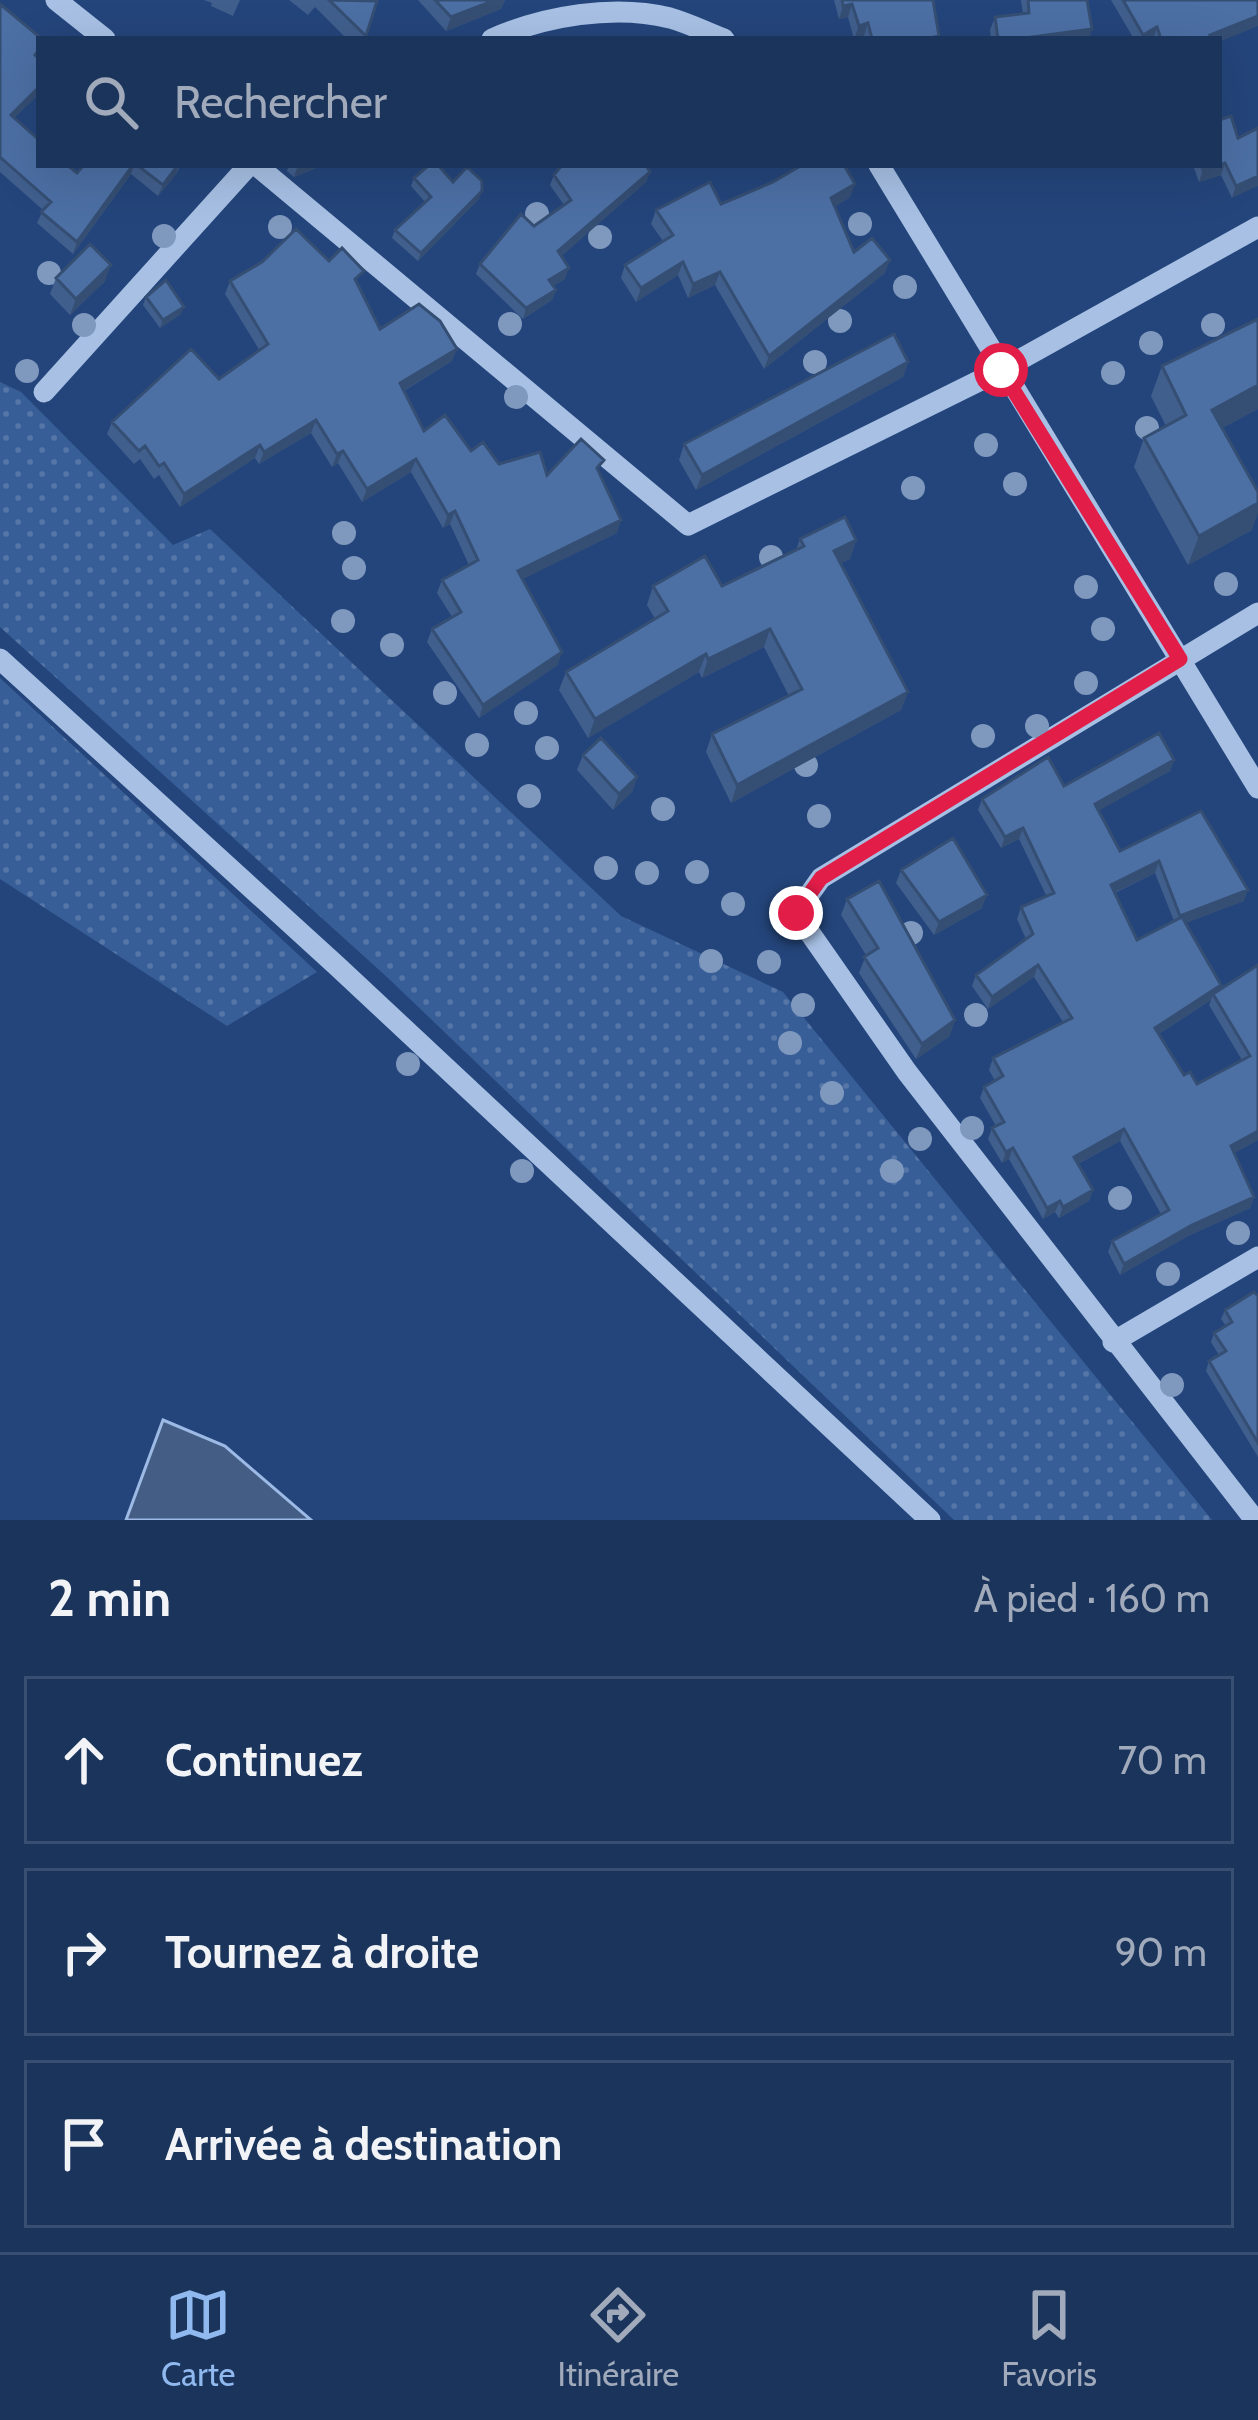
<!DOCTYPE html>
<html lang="fr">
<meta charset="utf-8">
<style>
body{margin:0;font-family:Cabin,sans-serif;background:#243c62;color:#f1f3f6}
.stop{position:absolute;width:36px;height:36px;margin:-27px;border:9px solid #e11d48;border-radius:50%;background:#fff}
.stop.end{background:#e11d48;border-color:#fff;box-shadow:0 3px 12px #0008}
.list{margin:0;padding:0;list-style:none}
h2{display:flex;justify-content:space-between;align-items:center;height:156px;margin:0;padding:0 48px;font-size:51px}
h2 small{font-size:39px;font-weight:400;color:#a0aabb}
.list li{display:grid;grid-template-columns:78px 1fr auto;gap:36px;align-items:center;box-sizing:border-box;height:168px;margin:0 24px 24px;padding:0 24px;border:3px solid #394f72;border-radius:0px}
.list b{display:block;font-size:45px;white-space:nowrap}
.list em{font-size:39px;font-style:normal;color:#a0aabb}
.icon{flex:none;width:66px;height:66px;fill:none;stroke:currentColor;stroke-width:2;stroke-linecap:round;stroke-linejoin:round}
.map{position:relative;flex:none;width:1258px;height:1520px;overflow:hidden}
.search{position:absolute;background:#1b345c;box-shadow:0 12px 48px #0002;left:36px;right:36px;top:36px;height:132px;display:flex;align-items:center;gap:30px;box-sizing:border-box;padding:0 42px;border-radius:0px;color:#a0aabb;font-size:45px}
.sheet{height:732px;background:#1b345c}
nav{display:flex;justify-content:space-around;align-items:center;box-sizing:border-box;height:168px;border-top:3px solid #394f72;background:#1b345c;font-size:33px;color:#a0aabb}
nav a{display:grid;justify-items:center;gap:6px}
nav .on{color:#90b9f0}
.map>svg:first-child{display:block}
.garden{fill:url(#garden-dots)}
.water{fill:#445d84;stroke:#9cbae5;stroke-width:3}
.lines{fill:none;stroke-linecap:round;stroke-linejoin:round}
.minor{stroke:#a7c0e4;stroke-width:21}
.tree{fill:#7f98be}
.wall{fill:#415f8d;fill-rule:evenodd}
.shaded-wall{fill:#354e73}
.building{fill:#4c6fa4;stroke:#354e73;stroke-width:3}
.route{stroke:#e11d48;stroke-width:15}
</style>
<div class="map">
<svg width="1258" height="1520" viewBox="0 0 1258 1520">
<defs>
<pattern id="garden-dots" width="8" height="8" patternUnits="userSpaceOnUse" patternTransform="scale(3)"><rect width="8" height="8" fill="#385e98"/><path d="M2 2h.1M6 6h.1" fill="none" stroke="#5676a7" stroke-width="1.8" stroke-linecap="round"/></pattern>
</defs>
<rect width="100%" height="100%" fill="#24457b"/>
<path class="garden" d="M0 382 21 392 173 545 210 529 621 916 783 992 1212 1520H954L388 978 0 627Z
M0 678 317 972 227 1026 0 879Z"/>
<path class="water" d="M163 1420 225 1446 311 1520H126Z"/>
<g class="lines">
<path class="minor" d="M56 0 105 39
M492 39C544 16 614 4 670 18 688 23 706 32 724 39
M256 165 688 525 1001 370 1258 227
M879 165 1258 788
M44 392 249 165
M0 659 337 966 930 1520
M1113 1342 1258 1257
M1255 1520 907 1072 796 913 821 878 1258 613"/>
</g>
<g class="tree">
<circle cx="537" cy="214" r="12"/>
<circle cx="860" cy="224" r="12"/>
<circle cx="280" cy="227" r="12"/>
<circle cx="164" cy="236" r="12"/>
<circle cx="600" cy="237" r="12"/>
<circle cx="49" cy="273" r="12"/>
<circle cx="905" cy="287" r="12"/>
<circle cx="840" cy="321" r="12"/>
<circle cx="510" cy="324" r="12"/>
<circle cx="84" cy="325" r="12"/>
<circle cx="1213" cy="325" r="12"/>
<circle cx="1151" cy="343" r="12"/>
<circle cx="815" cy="362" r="12"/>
<circle cx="27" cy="371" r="12"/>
<circle cx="1113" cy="373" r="12"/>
<circle cx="516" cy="397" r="12"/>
<circle cx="1147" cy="428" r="12"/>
<circle cx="986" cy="445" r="12"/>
<circle cx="1015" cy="484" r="12"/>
<circle cx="913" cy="488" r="12"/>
<circle cx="344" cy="533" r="12"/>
<circle cx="771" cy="557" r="12"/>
<circle cx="354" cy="568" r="12"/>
<circle cx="1226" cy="584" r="12"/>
<circle cx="1086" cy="587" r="12"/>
<circle cx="343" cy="621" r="12"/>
<circle cx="1103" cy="629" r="12"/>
<circle cx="392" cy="645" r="12"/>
<circle cx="1086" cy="683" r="12"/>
<circle cx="445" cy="693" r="12"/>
<circle cx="526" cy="713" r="12"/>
<circle cx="1037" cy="726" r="12"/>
<circle cx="983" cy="736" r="12"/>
<circle cx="477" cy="745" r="12"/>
<circle cx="547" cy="748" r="12"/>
<circle cx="806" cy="765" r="12"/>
<circle cx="529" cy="796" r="12"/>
<circle cx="663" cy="809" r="12"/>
<circle cx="819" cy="816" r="12"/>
<circle cx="606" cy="868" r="12"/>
<circle cx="697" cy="872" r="12"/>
<circle cx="647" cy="873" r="12"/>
<circle cx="733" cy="904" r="12"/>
<circle cx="911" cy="933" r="12"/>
<circle cx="711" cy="961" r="12"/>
<circle cx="769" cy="962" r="12"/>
<circle cx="803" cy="1005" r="12"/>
<circle cx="976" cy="1015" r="12"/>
<circle cx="790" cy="1043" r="12"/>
<circle cx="408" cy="1064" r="12"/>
<circle cx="832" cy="1093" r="12"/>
<circle cx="972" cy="1128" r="12"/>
<circle cx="920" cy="1139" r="12"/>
<circle cx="522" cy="1171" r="12"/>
<circle cx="892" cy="1171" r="12"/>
<circle cx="1120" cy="1198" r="12"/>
<circle cx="1238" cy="1233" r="12"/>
<circle cx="1168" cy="1274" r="12"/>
<circle cx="1172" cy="1385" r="12"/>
</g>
<path class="wall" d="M204 0H240L233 16 211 6 212 3Z
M289 0H375L377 1 365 39H347L315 7 308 15Z
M418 0H505L501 9 446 31Z
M834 0H933L938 39H864V36L854 39 848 17 839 19Z
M1021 0H1087L1089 39H991L990 30 995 17 1023 14Z
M1111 0H1258L1219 39H1134Z
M0 4 39 39V94L14 118 77 173 84 165H180L177 173 158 196 131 174 73 254 37 223 43 210 0 172Z
M1258 128 1232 198 1221 175 1199 182 1193 165H1219L1238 138Z
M289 165H323L294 177 287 171Z
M650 172 646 182 561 256 565 279 553 286 556 290 552 300 523 319 476 274 480 264 564 205 550 185 554 175Z
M414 178 453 182 479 199 418 261 392 238 395 230 425 202 411 186Z
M850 197 834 207 854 252 885 273 764 369 715 285 688 298 678 275 636 302 621 278 625 265 663 241 651 224 656 210 721 204Z
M329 261 358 285 380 329 452 361 404 391 424 431 499 464 547 475 599 473 617 533 522 579 558 665 479 718 427 642 432 629 452 617 437 593 442 580 469 565 450 524 443 528 411 472 362 502 338 463 332 467 311 433 259 464 255 458 180 507 159 475 154 479 140 459 134 464 107 434 112 422 219 379 260 351 225 294 230 281Z
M56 278 105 281 70 315 50 294Z
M146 297 181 314 160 328 143 305Z
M908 362 903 377 696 490 679 460 684 444Z
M1162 366 1258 409 1222 428 1252 530 1188 565 1134 467 1144 438 1166 426 1151 396Z
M800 539 856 540 850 559 840 563 908 692 901 710 731 803 706 752 712 734 789 696 764 647 702 678 699 672 588 738 559 690 566 672 655 619 647 605 653 586H722L796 550Z
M583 755 637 777 632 792 613 810 577 770Z
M1174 760 1170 771 1099 810 1120 851 1201 811 1244 901 1185 923 1219 991 1258 965V1140L1234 1153 1254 1197 1250 1208 1188 1236 1120 1275 1108 1252 1112 1241 1161 1214 1120 1141 1078 1164 1093 1190 1089 1201 1059 1218 1055 1212 1043 1219 1009 1159 1002 1163 988 1139 992 1128 996 1126 980 1098 984 1087 995 1081 989 1070 993 1058 1063 1022 1034 977 988 1009 972 986 976 975 1026 939 1017 919 1021 907 1047 897 1019 839 1001 848 978 810 982 799 1064 786ZM1155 873 1174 921 1137 940 1115 893ZM1211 1000 1209 1005 1242 1060 1197 1084 1184 1075 1159 1034Z
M901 870 982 908 934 935 896 883Z
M847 899 950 1036 916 1059 859 973 866 955 841 915Z
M1258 1296V1457L1206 1371 1209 1361 1219 1355 1211 1342 1214 1333 1226 1326 1221 1319 1225 1310Z"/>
<path class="shaded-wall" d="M495 0H505L501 9 446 31 451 17Z
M852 4 848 17 839 19 843 6Z
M1258 16V26L1219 42V39H1209L1210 35Z
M868 23 864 36 854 39 859 26Z
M1157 27 1153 39H1142L1143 35Z
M1092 29 1089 39H1017Z
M39 87V94L6 126 11 115Z
M1225 163 1221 175 1199 182 1203 170Z
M134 165 131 174 73 254 77 242Z
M178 165 177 173 158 196 163 185Z
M298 165H323L294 177Z
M650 172 646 182 555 262 558 251Z
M1258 176V186L1232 198 1236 186Z
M855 184 850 197 826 212 831 198Z
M482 191 479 199 418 261 421 253Z
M890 260 885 273 764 369 769 356Z
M683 262 678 275 636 302 641 288Z
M111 265 105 281 70 315 76 299Z
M569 268 565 279 545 291 549 280Z
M720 272 715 285 688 298 693 284Z
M556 290 552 300 523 319 526 308Z
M184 307 181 314 160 328 163 320Z
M457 349 452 361 395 396 400 383Z
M908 362 903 377 696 490 702 475Z
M1258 385V409L1201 439 1212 410Z
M316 420 311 433 259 464 264 452Z
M260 445 255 458 180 507 184 494Z
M343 451 338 463 332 467 337 454Z
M416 459 411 472 362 502 367 489Z
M1258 503V513L1252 530 1188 565 1199 536Z
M455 511 450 524 443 528 448 515Z
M621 520 617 533 513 584 518 571Z
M856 540 850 559 828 570 834 551Z
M770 629 764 647 702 678 708 659Z
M562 652 558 665 479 718 483 705Z
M706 654 699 672 588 738 595 719Z
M908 692 901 710 731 803 737 785Z
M1174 760 1170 771 1091 815 1095 804Z
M637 777 632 792 613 810 619 794Z
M1023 828 1019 839 1001 848 1005 837Z
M1159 861 1155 873 1107 896 1111 885Z
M1248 890 1244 901 1176 927 1180 916Z
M987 895 982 908 934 935 939 922Z
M1038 965 1034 977 988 1009 992 997Z
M1221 985 1217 996 1213 994 1211 1000 1151 1039 1155 1028Z
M955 1020 950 1036 916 1059 922 1044Z
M1124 1129 1120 1141 1070 1168 1074 1157Z
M1258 1131V1140L1227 1157 1231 1146Z
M1013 1148 1009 1159 1002 1163 1006 1152Z
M1093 1190 1089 1201 1059 1218 1063 1207Z
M1254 1197 1250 1208 1188 1236 1120 1275 1124 1264 1192 1225Z
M1060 1201 1055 1212 1043 1219 1047 1208Z"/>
<path class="building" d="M329 0 377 1 366 36Z
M435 0H495L451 17Z
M842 0H933L939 36 925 39H872L868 23 859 26 852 4 843 6Z
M1028 0H1087L1092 29 1017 39H998L995 17 1029 13Z
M1123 0H1258V16L1210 35 1212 39H1161L1157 27 1143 35Z
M0 4 42 39H39V50L35 55 39 59V87L11 115 39 140V165H67L77 173 84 165H133L77 242 41 212 51 202 0 157Z
M1231 116 1238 138 1258 128V176L1236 186 1225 163 1203 170 1201 165H1219V120Z
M137 165H178L163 185Z
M429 165H438L453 182 467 167 482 181V191L421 253 395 230 431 197 414 178Z
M562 165H646L650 172 558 251 569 268 549 280 556 290 526 308 480 264 521 214 534 226 571 200 554 175Z
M802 165H844L855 184 831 198 854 252 872 238 890 260 769 356 720 272 693 284 683 262 641 288 625 265 673 235 656 210 710 182 721 204 773 182Z
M296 229 329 261 342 248 364 271 355 279 380 329 419 304 440 321 457 349 400 383 424 431 445 415 471 451 483 442 499 464 540 452 547 475 581 439 604 460 597 468 621 520 518 571 562 652 483 705 432 629 461 612 442 580 478 560 455 511 448 515 416 459 367 489 343 451 337 454 316 420 264 452 260 445 184 494 164 463 159 466 145 446 139 451 112 422 191 349 219 379 268 344 230 281 262 262Z
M90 244 111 265 76 299 56 278Z
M166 280 184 307 163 320 146 297Z
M1258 319V385L1212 410 1258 492V503L1199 536 1144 438 1186 415 1162 366Z
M894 334 908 362 702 475 684 444Z
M845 517 856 540 834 551 908 692 737 785 712 734 802 689 770 629 708 659 706 654 595 719 566 672 668 611 653 586 705 556 722 586 804 546 800 539Z
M1159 733 1174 760 1095 804 1120 851 1201 811 1248 890 1180 916 1159 861 1111 885 1137 940 1182 917 1221 985 1155 1028 1184 1075 1190 1072 1197 1084 1250 1056 1213 994 1258 965V1131L1231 1146 1254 1197 1192 1225 1124 1264 1112 1241 1169 1210 1124 1129 1074 1157 1093 1190 1063 1207 1060 1201 1047 1208 1013 1148 1006 1152 992 1128 1004 1122 984 1087 1003 1076 993 1058 1072 1018 1038 965 992 997 976 975 1033 934 1021 907 1054 893 1023 828 1005 837 982 799 1048 757 1064 786Z
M601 738 637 777 619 794 583 755Z
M953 838 987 895 939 922 901 870Z
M879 881 955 1020 922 1044 864 957 878 948 847 899Z
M1254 1292 1258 1296V1443L1209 1361 1226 1351 1214 1333 1232 1322 1225 1310Z"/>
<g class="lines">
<path class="route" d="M796 913 821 878 1180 659 1001 370"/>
</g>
</svg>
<div class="stop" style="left:1001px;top:370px"></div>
<div class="stop end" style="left:796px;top:913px"></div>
<div class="search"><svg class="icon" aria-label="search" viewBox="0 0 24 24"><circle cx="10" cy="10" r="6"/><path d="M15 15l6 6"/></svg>Rechercher</div>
</div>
<section class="sheet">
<h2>2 min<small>À pied · 160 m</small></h2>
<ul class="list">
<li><svg class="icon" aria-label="ahead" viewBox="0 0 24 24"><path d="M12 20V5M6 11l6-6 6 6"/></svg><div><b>Continuez</b></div><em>70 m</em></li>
<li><svg class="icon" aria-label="right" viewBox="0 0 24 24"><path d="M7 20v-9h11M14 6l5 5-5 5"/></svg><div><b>Tournez à droite</b></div><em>90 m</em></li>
<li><svg class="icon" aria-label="arrive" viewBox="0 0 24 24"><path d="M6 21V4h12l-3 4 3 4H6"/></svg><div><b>Arrivée à destination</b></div></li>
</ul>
</section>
<nav>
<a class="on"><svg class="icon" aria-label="map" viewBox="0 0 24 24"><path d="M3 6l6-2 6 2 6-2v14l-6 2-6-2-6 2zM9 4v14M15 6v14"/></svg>Carte</a>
<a><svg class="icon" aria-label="directions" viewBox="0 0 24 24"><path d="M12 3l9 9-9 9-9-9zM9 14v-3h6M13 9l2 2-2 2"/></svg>Itinéraire</a>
<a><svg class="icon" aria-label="saved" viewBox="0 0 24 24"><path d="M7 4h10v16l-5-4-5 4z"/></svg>Favoris</a>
</nav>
